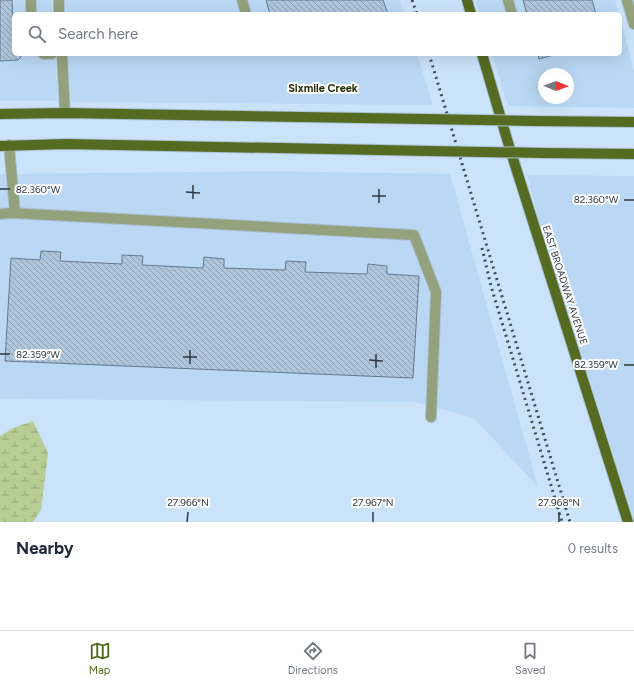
<!DOCTYPE html>
<meta charset="utf-8">
<style>
body{margin:0;font-family:Figtree,sans-serif;background:#f2f2f3;color:#1f2937}
.compass{position:absolute;left:538px;top:68px;width:36px;height:36px;border-radius:50%;background:#fff;box-shadow:0 4px 16px #0002;rotate:91deg}
.list{margin:0;padding:0;list-style:none}
h2{display:flex;justify-content:space-between;align-items:center;height:52px;margin:0;padding:0 16px;font-size:17px}
h2 small{font-size:13px;font-weight:400;color:#747a83}
.icon{flex:none;width:22px;height:22px;fill:none;stroke:currentColor;stroke-width:2;stroke-linecap:round;stroke-linejoin:round}
.map{position:relative;flex:none;width:634px;height:522px;overflow:hidden}
.search{position:absolute;background:#fff;box-shadow:0 4px 16px #0002;left:12px;right:12px;top:12px;height:44px;display:flex;align-items:center;gap:10px;box-sizing:border-box;padding:0 14px;border-radius:6px;color:#747a83;font-size:15px}
.sheet{height:108px;background:#fff}
nav{display:flex;justify-content:space-around;align-items:center;box-sizing:border-box;height:56px;border-top:1px solid #e0e1e3;background:#fff;font-size:11px;color:#747a83}
nav a{display:grid;justify-items:center;gap:2px}
nav .on{color:#516817}
.map>svg:first-child{display:block}
.built{fill:#bad8f4;fill-rule:evenodd}
.wetland{fill:url(#wetland-marsh)}
.building{fill:url(#building-back-hatch);stroke:#64798d}
.lines{fill:none;stroke-linecap:round;stroke-linejoin:round}
.minor-casing{stroke:#acc1d5;stroke-width:12}
.major-casing{stroke:#acc1d5;stroke-width:12}
.minor{stroke:#93a17c;stroke-width:10}
.major{stroke:#556b21;stroke-width:10}
.rail{stroke:#404b55;stroke-width:3;stroke-dasharray:2 4;stroke-linecap:butt}
.major-bridge-casing{stroke:#acc1d5;stroke-width:12;stroke-linecap:butt}
.major-bridge{stroke:#556b21;stroke-width:10}
.ticks{fill:none;stroke:#2f3841;stroke-width:1.5}
.labels{text-anchor:middle;dominant-baseline:central;stroke-width:4;stroke-linejoin:round;paint-order:stroke}
.street-label{font-size:10px;fill:#2f3841;stroke:#fff}
.neighbourhood-label{font-size:11px;font-weight:bold;fill:#242f09;stroke:#fff}
.ticks-label{font-size:10px;text-anchor:middle;fill:#2f3841;stroke:#fff;stroke-width:4;stroke-linejoin:round;paint-order:stroke}
</style>
<div class="map">
<svg width="634" height="522" viewBox="0 0 634 522">
<defs>
<pattern id="wetland-marsh" width="20" height="14" patternUnits="userSpaceOnUse"><rect width="20" height="14" fill="#b8cd93"/><path d="M1 5h8M5 5V1M11 12h8M15 12V8" fill="none" stroke="#96a77a"/></pattern>
<pattern id="building-back-hatch" width="6" height="6" patternUnits="userSpaceOnUse"><rect width="6" height="6" fill="#aec5db"/><path d="M-1 5l2 2M0 0l6 6M5-1l2 2" fill="none" stroke="#8ea1b3"/></pattern>
</defs>
<rect width="100%" height="100%" fill="#cbe3fa"/>
<path class="built" d="M0 0H52L53 14H14V54H55L58 101H0Z
M65 0H400L405 14H66Z
M475 0H615L619 14H480Z
M620 17 634 71V108L508 106 492 54H620ZM544 74H568V98H544Z
M68 54H417L433 105 71 102Z
M268 171 450 174 538 487 474 418 415 402 0 399V174Z
M527 175 634 176V519L538 217Z"/>
<path class="wetland" d="M33 421 48 453 41 510 33 522H0V436L13 428Z"/>
<path class="building" d="M0 0H12L14 54H21V57L18 60 0 61Z
M266 0H383L388 14H270Z
M523 0H592L596 14H527Z
M538 54H557L539 59Z
M41 251 61 252 60 261 122 264V255L143 256 142 265 203 268 204 257 224 259V268L285 270 286 261 306 262 305 272 367 274 368 264 387 266V274L419 276 413 378 5 361 11 258 40 260Z"/>
<g class="lines">
<defs>
<path id="minor" d="M31 0V14
M59 0V14
M242 0 246 14
M508 0 512 14
M627 0 634 24
M43 54H52
M62 54 65 113
M9 145 15 213
M0 214 12 213 414 235 436 292 431 417"/>
<path id="major" d="M467 0 471 14
M482 54 509 146 628 522
M0 114 65 113 424 119
M534 121 634 122
M0 146 66 144 430 151
M544 153 634 154"/>
</defs>
<use href="#minor" class="minor-casing"/>
<use href="#major" class="major-casing"/>
<use href="#minor" class="minor"/>
<use href="#major" class="major"/>
<path class="rail" d="M412 0 417 14
M429 54 570 522
M482 248 491 286 562 522"/>
<defs>
<path id="major-bridge" d="M424 119 534 121
M430 151 544 153"/>
</defs>
<use href="#major-bridge" class="major-bridge-casing"/>
<use href="#major-bridge" class="major-bridge"/>
</g>
<path class="ticks" d="M0 189H10M186 192 200 193M372 196H386M193 199V185M624 200H634M379 203V189M0 354H10M183 357H197M369 360 383 361M190 364V350M624 365H634M376 368V354M187 522 188 512M373 522V512M559 522V512"/>
<g class="labels">
<g class="street-label">
<text transform="translate(565 285) rotate(72)">EAST BROADWAY AVENUE</text>
</g>
<g class="neighbourhood-label">
<text x="323" y="88">Sixmile Creek</text>
</g>
</g>
<g class="ticks-label">
<text x="38" y="193">82.360°W</text>
<text x="596" y="203">82.360°W</text>
<text x="38" y="358">82.359°W</text>
<text x="596" y="368">82.359°W</text>
<text x="188" y="506">27.966°N</text>
<text x="373" y="506">27.967°N</text>
<text x="559" y="506">27.968°N</text>
</g>
</svg>
<svg class="compass" viewBox="-18 -18 36 36"><path d="M0-13l5 13h-10z" fill="#e53935"/><path d="M0 13l5-13h-10z" fill="#747a83"/></svg>
<div class="search"><svg class="icon" aria-label="search" viewBox="0 0 24 24"><circle cx="10" cy="10" r="6"/><path d="M15 15l6 6"/></svg>Search here</div>
</div>
<section class="sheet">
<h2>Nearby<small>0 results</small></h2>
<ul class="list">
</ul>
</section>
<nav>
<a class="on"><svg class="icon" aria-label="map" viewBox="0 0 24 24"><path d="M3 6l6-2 6 2 6-2v14l-6 2-6-2-6 2zM9 4v14M15 6v14"/></svg>Map</a>
<a><svg class="icon" aria-label="directions" viewBox="0 0 24 24"><path d="M12 3l9 9-9 9-9-9zM9 14v-3h6M13 9l2 2-2 2"/></svg>Directions</a>
<a><svg class="icon" aria-label="saved" viewBox="0 0 24 24"><path d="M7 4h10v16l-5-4-5 4z"/></svg>Saved</a>
</nav>
